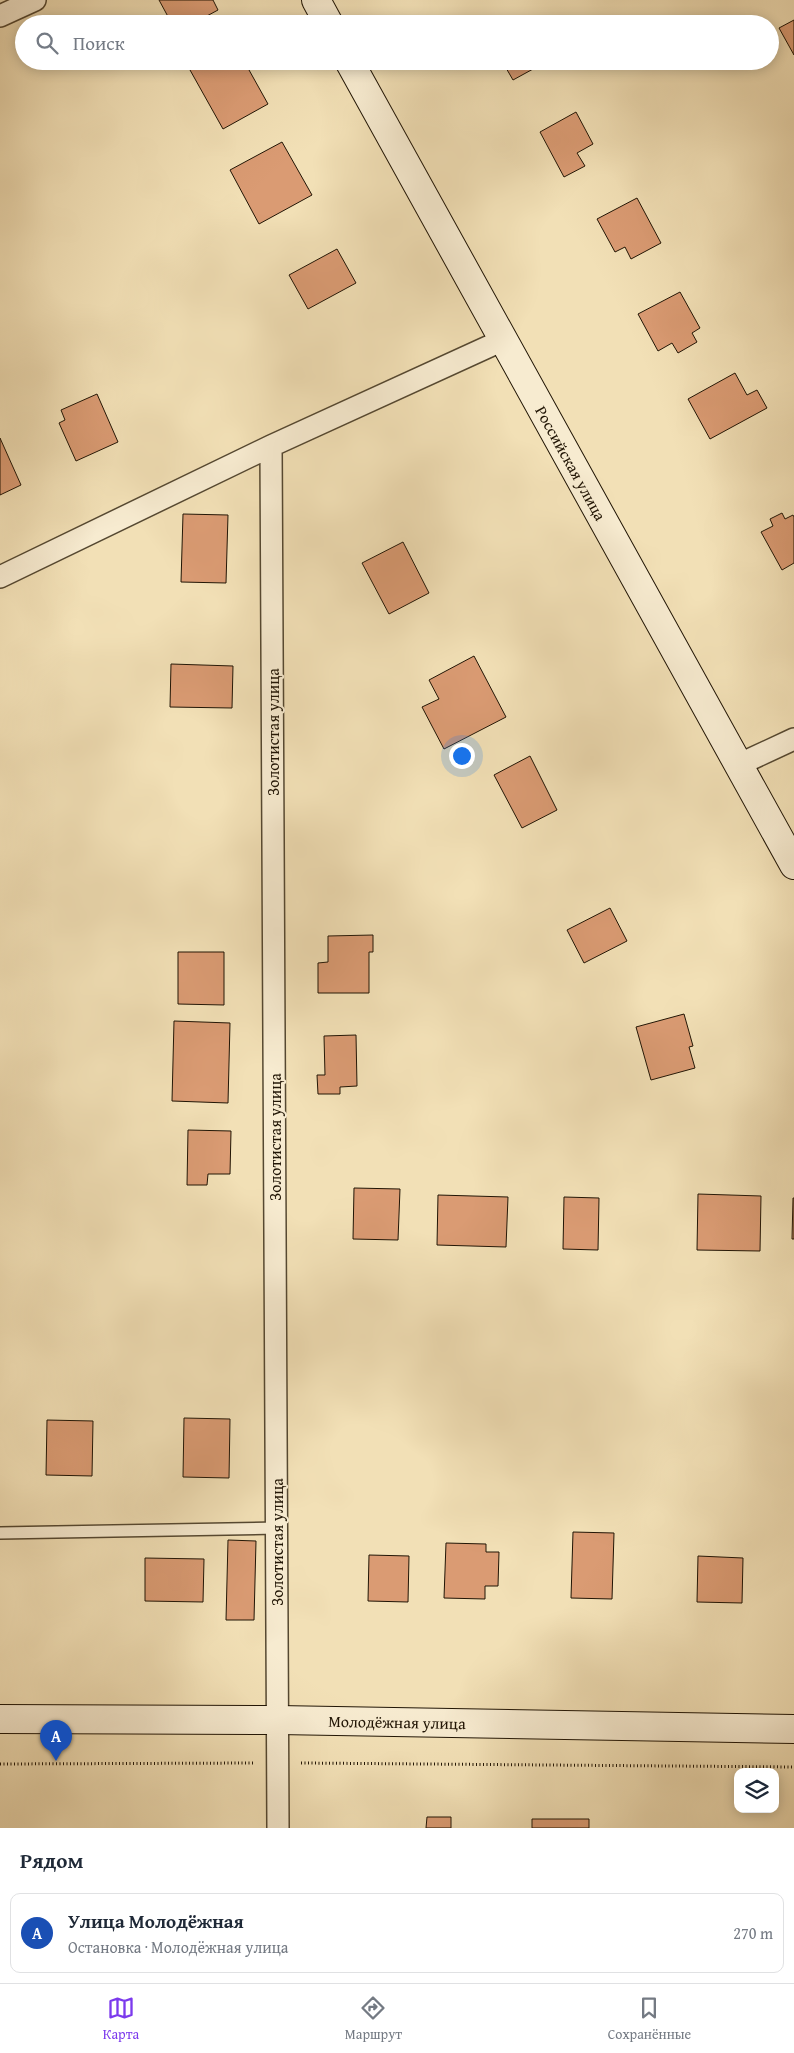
<!DOCTYPE html>
<html lang="ru">
<meta charset="utf-8">
<style>
body{margin:0;font-family:"Gentium Book Plus",serif;background:#f6f6f7;color:#1f2937}
.controls{position:absolute;right:15px;bottom:15px;display:grid;overflow:hidden;border-radius:10px;box-shadow:0 2px 12px #0003}
.controls button{width:45px;height:45px;display:grid;place-items:center;padding:0;border:0;border-bottom:1px solid #e0e1e3;background:#fff;color:#1f2937;font:25px sans-serif}
.you{position:absolute;left:461px;top:755px;width:18px;height:18px;margin:-12px;border:4px solid #fff;border-radius:50%;background:#1a73e8;box-shadow:0 0 0 8px #1a73e833}
.badge{display:grid;place-items:center;width:32px;height:32px;border-radius:50%;background:#7c3aed;color:#fff;font-size:16px;font-weight:700}
.pin{position:absolute;translate:-50% -41px;filter:drop-shadow(0 1px 2px #0008)}
.pin::after{content:'';position:absolute;top:26px;width:18px;height:15px;background:inherit;clip-path:polygon(0 0,100% 0,50% 100%)}
.list{margin:0;padding:0;list-style:none}
h2{display:flex;justify-content:space-between;align-items:center;height:65px;margin:0;padding:0 20px;font-size:21px}
h2 small{font-size:16px;font-weight:400;color:#747a83}
.list li{display:grid;grid-template-columns:32px 1fr auto;gap:15px;align-items:center;box-sizing:border-box;height:80px;margin:0 10px 10px;padding:0 10px;border:1px solid #e0e1e3;border-radius:10px}
.list b{display:block;font-size:19px;white-space:nowrap}
.list p{margin:0;font-size:16px;white-space:nowrap;color:#747a83}
.list em{font-size:16px;font-style:normal;color:#747a83}
.icon{flex:none;width:28px;height:28px;fill:none;stroke:currentColor;stroke-width:2;stroke-linecap:round;stroke-linejoin:round}
.map{position:relative;flex:none;width:794px;height:1828px;overflow:hidden}
.search{position:absolute;background:#fff;box-shadow:0 2px 12px #0003;left:15px;right:15px;top:15px;height:55px;display:flex;align-items:center;gap:12px;box-sizing:border-box;padding:0 18px;border-radius:28px;color:#747a83;font-size:19px}
.sheet{height:155px;background:#fff}
nav{display:flex;justify-content:space-around;align-items:center;box-sizing:border-box;height:70px;border-top:1px solid #e0e1e3;background:#fff;font-size:14px;color:#747a83}
nav a{display:grid;justify-items:center;gap:2px}
nav .on{color:#7c3aed}
.map>svg:first-child{display:block}
.building{fill:#da9b73;stroke:#211505}
.lines{fill:none;stroke-linecap:round;stroke-linejoin:round}
.lane-casing{stroke:#554831;stroke-width:14}
.street-casing{stroke:#554831;stroke-width:24}
.secondary-casing{stroke:#211505;stroke-width:30}
.path{stroke:#211505;stroke-width:3;stroke-dasharray:1 2.5;stroke-linecap:butt}
.lane{stroke:#f7ebd0;stroke-width:11}
.street{stroke:#f7ebd0;stroke-width:21}
.secondary{stroke:#f7ebd0;stroke-width:28}
.labels{text-anchor:middle;dominant-baseline:central;stroke-width:4;stroke-linejoin:round;paint-order:stroke}
.street-label{font-size:16px;fill:#211505;stroke:#f7ebd0}
</style>
<div class="map">
<svg width="794" height="1828" viewBox="0 0 794 1828">
<rect width="100%" height="100%" fill="#f2e0b6"/>
<filter id="stains"><feTurbulence type="fractalNoise" baseFrequency=".004" numOctaves="4"/><feColorMatrix values="0 0 0 0 .2 0 0 0 0 .09 0 0 0 0 .02 0 0 0 .5 -.17"/></filter>
<radialGradient id="worn" r=".72"><stop offset=".6" stop-color="#630" stop-opacity="0"/><stop offset="1" stop-color="#630" stop-opacity=".3"/></radialGradient>
<path class="building" d="M159 0H213L218 10 192 24H172Z
M541 18 544 24H529Z
M794 20V55L779 28Z
M205 61H244L268 104 223 129 190 70Z
M502 61H543L544 63 513 80Z
M576 112 593 144 577 153 585 166 564 177 540 132Z
M282 142 312 195 259 224 230 170Z
M637 198 661 243 631 259 625 247 615 252 597 219Z
M337 249 356 283 308 309 289 275Z
M680 292 700 328 692 333 697 342 678 353 672 343 658 351 638 314Z
M735 373 747 395 757 390 767 408 710 439 688 399Z
M97 394 118 442 76 461 59 423 65 420 61 410Z
M0 438 21 485 0 495Z
M782 513 785 519 793 515 794 517V563L782 570 761 532 773 526 770 519Z
M183 514 228 515 226 583 181 582Z
M403 542 429 593 389 614 362 563Z
M474 656 506 717 444 749 422 707 439 699 429 680Z
M171 664 233 666 232 708 170 707Z
M530 756 557 810 522 828 494 775Z
M610 908 627 941 584 963 567 930Z
M373 935V952H369V993H318V963L328 962V936Z
M178 952H224V1005L178 1004Z
M684 1014 693 1046 689 1047 695 1068 651 1080 636 1027Z
M174 1021 230 1023 228 1103 172 1101Z
M356 1035 357 1086 340 1087V1094H318L317 1075H325L324 1036Z
M188 1130 231 1131 230 1174H208L207 1185H187Z
M354 1188 400 1189 398 1240 353 1239Z
M698 1194 761 1196 760 1251 697 1250Z
M438 1195 508 1197 506 1247 437 1245Z
M564 1197 599 1198 598 1250 563 1249Z
M793 1198H794V1239H792Z
M184 1418 230 1419 229 1478 183 1477Z
M47 1420 93 1421 92 1476 46 1475Z
M573 1532 614 1533 612 1599 571 1598Z
M228 1540 256 1541 254 1620H226Z
M446 1543 486 1544V1552H499L498 1586H485V1599L444 1598Z
M369 1555 409 1556 408 1602 368 1601Z
M698 1556 743 1558 742 1603 697 1602Z
M145 1558 204 1559 203 1602 145 1601Z
M427 1817H451V1828H426Z
M532 1819H589V1828H532Z"/>
<g class="lines">
<defs>
<path id="lane" d="M0 1533 277 1528"/>
<path id="street" d="M0 16 35 0
M271 446 278 1828
M0 577 271 446 503 340
M738 765 794 739"/>
<path id="secondary" d="M316 0 329 24
M349 61 794 865
M0 1719 278 1720 794 1729"/>
</defs>
<use href="#lane" class="lane-casing"/>
<use href="#street" class="street-casing"/>
<use href="#secondary" class="secondary-casing"/>
<path class="path" d="M301 1763 794 1767
M0 1764 254 1763"/>
<use href="#lane" class="lane"/>
<use href="#street" class="street"/>
<use href="#secondary" class="secondary"/>
</g>
<g class="labels">
<g class="street-label">
<text transform="translate(571 463) rotate(61)">Российская улица</text>
<text transform="translate(273 732) rotate(-90)">Золотистая улица</text>
<text transform="translate(275 1137) rotate(-90)">Золотистая улица</text>
<text transform="translate(277 1542) rotate(-90)">Золотистая улица</text>
<text transform="translate(397 1722) rotate(1)">Молодёжная улица</text>
</g>
</g>
<rect width="100%" height="100%" filter="url(#stains)"/>
<rect width="100%" height="100%" fill="url(#worn)"/>
</svg>
<div class="controls">
<button><svg class="icon" aria-label="layers" viewBox="0 0 24 24"><path d="M12 4l9 5-9 5-9-5zM3 14l9 5 9-5"/></svg></button>
</div>
<div class="you"></div>
<div class="pin badge" style="left:56px;top:1761px;background:#1a4fb4">A</div>
<div class="search"><svg class="icon" aria-label="search" viewBox="0 0 24 24"><circle cx="10" cy="10" r="6"/><path d="M15 15l6 6"/></svg>Поиск</div>
</div>
<section class="sheet">
<h2>Рядом<small></small></h2>
<ul class="list">
<li><span class="badge" style="background:#1a4fb4">A</span><div><b>Улица Молодёжная</b><p>Остановка · Молодёжная улица</p></div><em>270 m</em></li>
</ul>
</section>
<nav>
<a class="on"><svg class="icon" aria-label="map" viewBox="0 0 24 24"><path d="M3 6l6-2 6 2 6-2v14l-6 2-6-2-6 2zM9 4v14M15 6v14"/></svg>Карта</a>
<a><svg class="icon" aria-label="directions" viewBox="0 0 24 24"><path d="M12 3l9 9-9 9-9-9zM9 14v-3h6M13 9l2 2-2 2"/></svg>Маршрут</a>
<a><svg class="icon" aria-label="saved" viewBox="0 0 24 24"><path d="M7 4h10v16l-5-4-5 4z"/></svg>Сохранённые</a>
</nav>
